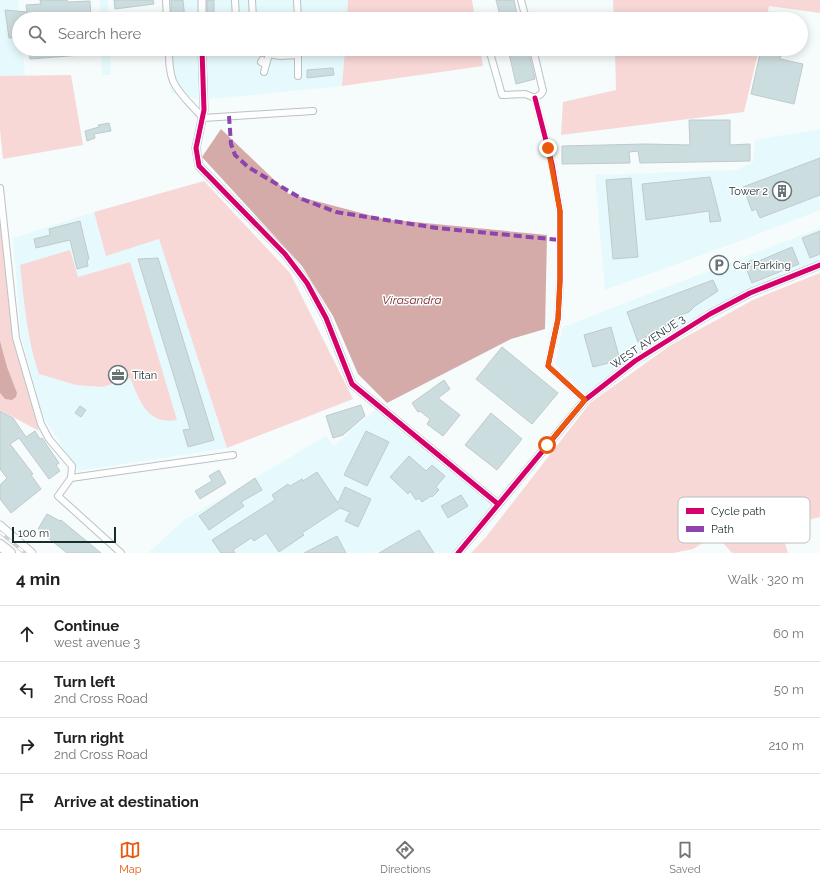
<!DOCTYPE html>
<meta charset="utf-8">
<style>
body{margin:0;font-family:Raleway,sans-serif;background:#f6f6f6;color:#202124}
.scale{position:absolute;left:12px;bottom:10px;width:104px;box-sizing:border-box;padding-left:4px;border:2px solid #1a2b2e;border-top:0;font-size:11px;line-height:14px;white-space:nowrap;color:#1a2b2e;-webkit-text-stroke:3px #fff;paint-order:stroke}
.stop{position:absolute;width:12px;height:12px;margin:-9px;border:3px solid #ea580c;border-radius:50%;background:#fff}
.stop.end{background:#ea580c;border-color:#fff;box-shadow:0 1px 4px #0008}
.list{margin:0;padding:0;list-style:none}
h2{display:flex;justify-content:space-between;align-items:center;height:52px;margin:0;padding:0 16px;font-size:17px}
h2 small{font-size:13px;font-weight:400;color:#757577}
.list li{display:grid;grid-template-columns:26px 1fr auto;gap:12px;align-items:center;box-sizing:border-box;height:56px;padding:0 16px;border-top:1px solid #e0e0e0}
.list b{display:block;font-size:15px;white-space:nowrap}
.list p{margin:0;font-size:13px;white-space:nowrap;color:#757577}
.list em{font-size:13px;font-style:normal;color:#757577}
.icon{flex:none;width:22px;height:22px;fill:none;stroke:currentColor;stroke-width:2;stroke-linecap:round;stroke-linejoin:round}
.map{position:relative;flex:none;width:820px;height:553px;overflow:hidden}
.search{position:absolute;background:#fff;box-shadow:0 2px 10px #0003;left:12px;right:12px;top:12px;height:44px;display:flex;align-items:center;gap:10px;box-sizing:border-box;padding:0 14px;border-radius:22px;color:#757577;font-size:15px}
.sheet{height:276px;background:#fff}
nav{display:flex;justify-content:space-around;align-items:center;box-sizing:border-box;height:56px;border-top:1px solid #e0e0e0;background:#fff;font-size:11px;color:#757577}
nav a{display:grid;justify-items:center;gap:2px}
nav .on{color:#ea580c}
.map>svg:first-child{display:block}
.built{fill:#e6fafd}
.green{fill:#f8d8d6}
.water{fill:#d4aba9}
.building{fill:#ccdddf;stroke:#c0cacb}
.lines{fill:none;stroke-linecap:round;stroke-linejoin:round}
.minor-casing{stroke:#b9c3c5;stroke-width:8}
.tertiary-casing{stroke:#b9c3c5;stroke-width:9}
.trunk-casing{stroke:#b9c3c5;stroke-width:12}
.minor{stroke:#fefefe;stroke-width:6}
.tertiary{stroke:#fefefe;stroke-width:7}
.trunk{stroke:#fefefe;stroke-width:10}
.rail-casing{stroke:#cdd0d0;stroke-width:3.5}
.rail{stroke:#fff;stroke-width:2;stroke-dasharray:6;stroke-linecap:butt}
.quiet{stroke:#8e44ad;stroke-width:4;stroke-dasharray:8 4;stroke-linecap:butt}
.cycleway-casing{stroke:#fff;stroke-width:8}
.cycleway{stroke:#d6006c;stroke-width:5}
.route{stroke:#ea580c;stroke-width:5}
.labels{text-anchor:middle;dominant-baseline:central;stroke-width:3;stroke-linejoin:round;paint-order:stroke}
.poi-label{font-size:11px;fill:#1a2b2e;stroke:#fff;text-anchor:start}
.street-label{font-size:11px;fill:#1a2b2e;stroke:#fff}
.water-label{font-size:12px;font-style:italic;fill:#742a2c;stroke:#fff}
.key{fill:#fff;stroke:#babfc0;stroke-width:1}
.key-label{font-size:11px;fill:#1a2b2e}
</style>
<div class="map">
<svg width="820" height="553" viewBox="0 0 820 553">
<rect width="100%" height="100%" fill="#f6fbfb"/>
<path class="built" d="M0 0H18L20 19H19V49H23L25 76H0Z
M100 0H108L109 19H100Z
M162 0H348L347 19H164Z
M101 49H110L111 75H102Z
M167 49H345L342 86 202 100 171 93Z
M820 129V210L740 241 605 290 595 175 736 170 753 162 755 140Z
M94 212 106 256 159 239 227 448 78 471 42 415 21 336 13 238Z
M820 228V262L749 290 706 311 632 358 585 394 555 364 563 327Z
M375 410 466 485 492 505 452 553H148L184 520 326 436 334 446Z"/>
<path class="green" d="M348 0H472L475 19H347Z
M613 0H820V13L769 6 766 19H614Z
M345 49H480L483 66 342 86Z
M615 49H759L744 112 561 135 563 102 616 90Z
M71 75 83 145 3 159 0 130V76Z
M204 181 290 273 353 399 227 448 159 239 106 256 94 212Z
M0 220 13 339 39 431 0 410Z
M70 250 78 277 130 262 177 420C146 425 140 400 130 378L103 387 76 385 39 374C27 340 24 301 20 265Z
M820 273V517L780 527 788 553H732L716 535 693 549 673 553H471L486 537 590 403 671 345 753 300Z"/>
<path class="water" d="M221 129 289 194 384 219 547 235 545 329 511 339 387 403 358 374 333 316 302 266 202 157Z
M0 341 7 367 17 393 16 397 12 400 5 399 0 393Z"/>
<path class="building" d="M40 0H67L68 2 90 1 91 19H18L19 37 9 38 5 10 27 12 26 5 41 4Z
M114 0H153L154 4 115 9Z
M171 0H183L185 19H171Z
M207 0H214V19H207Z
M496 0H514L518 19H501Z
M769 12 788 17V19H767Z
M29 49H93L94 54 30 59Z
M508 49H528L535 79 516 84Z
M761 49H782L780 59 803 64 794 104 751 94Z
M333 68 334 75 307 78V70Z
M689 120H730V145L750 144V161L640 163 638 151 629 152 630 163 562 164V146L646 144 690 145Z
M109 123 111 131 94 134 95 138 87 141 85 131 99 127 98 125Z
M820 158V195L760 218 756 209 752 211 743 187Z
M710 177 721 221 710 222 709 211 646 220 642 184Z
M631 178 638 257 613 259 606 180Z
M80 221 89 259 87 260 88 266 77 269 70 240 36 248 34 239 50 235 49 229Z
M820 231V254L810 258 802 238Z
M792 247 799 264 752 283 744 263 753 260 754 263Z
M158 258 214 440 188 447 183 430 190 429 138 259Z
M713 280 718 291 695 306 689 312 675 317 666 326 638 342 627 312Z
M611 327 620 360 593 367 584 335Z
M502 347 558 393 532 424 476 379Z
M444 380 450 389 438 398 460 415 443 436 427 424 430 419 420 411 418 412 412 403Z
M361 405 365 416 343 435 333 438 326 416Z
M80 406 86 410 81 417 75 413Z
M0 411 13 418 26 437 35 431 40 439 42 438 59 463 56 465 60 471 49 479 19 438 10 444 33 474 31 475 41 489 11 513 0 499V485L7 478 0 469Z
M491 413 522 439 497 470 465 445Z
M366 431 389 442 367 486 344 475Z
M409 456 426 471 432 465 445 476 436 487 439 490 432 497 431 496 422 502 419 498 416 500 410 491 408 494 390 477Z
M219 470 226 483 200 499 195 491 212 481 209 476Z
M317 472 338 503 345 487 371 499 358 527 345 521 350 512 340 508 302 533 304 535 279 552 266 533 254 541 251 538 233 550 235 553H221L212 540 275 500 272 495 288 484 290 486 302 479 303 481Z
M255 478 262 490 241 502 244 506 209 530 199 516Z
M461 495 468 506 448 518 441 506Z
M47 514 60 521 61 520 101 553H67L47 537 49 535 38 529Z
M419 530 434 553H379Z
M337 536 346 553H304Z"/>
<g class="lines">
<defs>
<path id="minor" d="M166 0 167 19
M235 0 236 19
M252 0 253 19
M297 0 298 19
M521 0 526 19
M169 49C169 60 169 71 173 81 179 95 193 106 203 118L313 111
M265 49 269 54 280 56 298 55
M298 49V76
M489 49 502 95 525 94 535 98
M533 49 543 91 541 94 535 98
M262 60 264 62 263 63 261 62Z
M264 72 269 54
M535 98 552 164 560 211V280L558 319 548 366 585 400
M0 188 16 338 41 424 49 439 72 466 71 478
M121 553 58 496 71 478 233 455"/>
<path id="tertiary" d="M202 0V19
M202 49 204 110 196 148 199 166 285 254 307 283 326 318 352 384 498 504
M0 525 32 553
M458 553 585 400 635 361 710 314 750 293 820 265"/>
<path id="trunk" d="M0 545 10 553"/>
</defs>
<use href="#minor" class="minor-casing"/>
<use href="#tertiary" class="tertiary-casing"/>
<use href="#trunk" class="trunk-casing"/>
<use href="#minor" class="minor"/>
<use href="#tertiary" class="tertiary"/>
<use href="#trunk" class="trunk"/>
<defs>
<path id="rail" d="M0 532 25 553"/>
</defs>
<use href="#rail" class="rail-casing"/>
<use href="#rail" class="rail"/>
<path class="quiet" d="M229 116 231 144 235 155 248 167 302 199 336 212 437 228 560 240"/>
<defs>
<path id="cycleway" d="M202 49 204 110 196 148 199 166 285 254 307 283 326 318 352 384 498 504
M535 98 552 164 560 211V280L558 319 548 366 585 400
M458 553 585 400 635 361 710 314 750 293 820 265"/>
</defs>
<use href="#cycleway" class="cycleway-casing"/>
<use href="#cycleway" class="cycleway"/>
</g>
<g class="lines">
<path class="route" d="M547 445 585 400 548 366 558 319 560 280V211L548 148"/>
</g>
<defs>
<symbol id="building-ring" viewBox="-11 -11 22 22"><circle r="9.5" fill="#fff" stroke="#677476" stroke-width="1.5"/><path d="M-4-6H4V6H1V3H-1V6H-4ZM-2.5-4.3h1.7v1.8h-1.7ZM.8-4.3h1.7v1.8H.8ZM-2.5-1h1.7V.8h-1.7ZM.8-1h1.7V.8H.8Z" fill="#677476"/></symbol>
<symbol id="parking-ring" viewBox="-11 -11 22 22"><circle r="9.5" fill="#fff" stroke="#677476" stroke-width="1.5"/><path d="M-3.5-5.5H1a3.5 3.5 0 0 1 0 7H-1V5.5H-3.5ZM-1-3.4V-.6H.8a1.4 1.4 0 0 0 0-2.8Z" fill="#677476"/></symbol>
<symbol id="office-ring" viewBox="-11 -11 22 22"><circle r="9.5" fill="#fff" stroke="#677476" stroke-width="1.5"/><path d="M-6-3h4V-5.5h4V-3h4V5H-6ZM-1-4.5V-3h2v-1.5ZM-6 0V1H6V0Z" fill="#677476"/></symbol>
</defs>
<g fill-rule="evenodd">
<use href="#building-ring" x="771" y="180" width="22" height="22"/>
<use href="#parking-ring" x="708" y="254" width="22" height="22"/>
<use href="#office-ring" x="107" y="364" width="22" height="22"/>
</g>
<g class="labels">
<g class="poi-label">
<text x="768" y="191" text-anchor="end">Tower 2</text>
<text x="733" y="265">Car Parking</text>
<text x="132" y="375">Titan</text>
</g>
<g class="street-label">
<text transform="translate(648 342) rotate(-34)">WEST AVENUE 3</text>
</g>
<g class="water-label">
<text x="412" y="300">Virasandra</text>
</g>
</g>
<rect x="678" y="497" width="132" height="46" rx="6" class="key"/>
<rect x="686" y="508" width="18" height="6" fill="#d6006c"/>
<rect x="686" y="526" width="18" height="6" fill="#8e44ad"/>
<g class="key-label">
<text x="711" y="515">Cycle path</text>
<text x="711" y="533">Path</text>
</g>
</svg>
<div class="scale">100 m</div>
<div class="stop" style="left:547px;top:445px"></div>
<div class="stop end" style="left:548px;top:148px"></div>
<div class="search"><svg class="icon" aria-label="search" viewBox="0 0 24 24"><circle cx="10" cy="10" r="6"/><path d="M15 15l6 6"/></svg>Search here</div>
</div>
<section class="sheet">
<h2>4 min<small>Walk · 320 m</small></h2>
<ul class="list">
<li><svg class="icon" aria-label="ahead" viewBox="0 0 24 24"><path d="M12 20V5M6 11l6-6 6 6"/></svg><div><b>Continue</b><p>west avenue 3</p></div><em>60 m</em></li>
<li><svg class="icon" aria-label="left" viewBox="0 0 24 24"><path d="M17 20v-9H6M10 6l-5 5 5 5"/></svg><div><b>Turn left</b><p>2nd Cross Road</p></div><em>50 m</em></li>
<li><svg class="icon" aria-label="right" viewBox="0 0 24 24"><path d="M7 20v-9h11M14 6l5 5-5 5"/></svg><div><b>Turn right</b><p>2nd Cross Road</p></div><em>210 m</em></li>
<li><svg class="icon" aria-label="arrive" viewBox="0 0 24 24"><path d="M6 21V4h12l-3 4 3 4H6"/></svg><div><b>Arrive at destination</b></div></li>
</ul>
</section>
<nav>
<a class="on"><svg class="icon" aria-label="map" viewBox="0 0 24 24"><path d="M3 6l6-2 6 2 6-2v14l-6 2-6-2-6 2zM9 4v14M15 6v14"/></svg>Map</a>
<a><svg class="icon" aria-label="directions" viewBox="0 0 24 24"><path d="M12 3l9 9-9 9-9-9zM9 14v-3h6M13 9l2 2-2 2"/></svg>Directions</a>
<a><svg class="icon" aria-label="saved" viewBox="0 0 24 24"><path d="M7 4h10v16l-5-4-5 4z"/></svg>Saved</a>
</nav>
